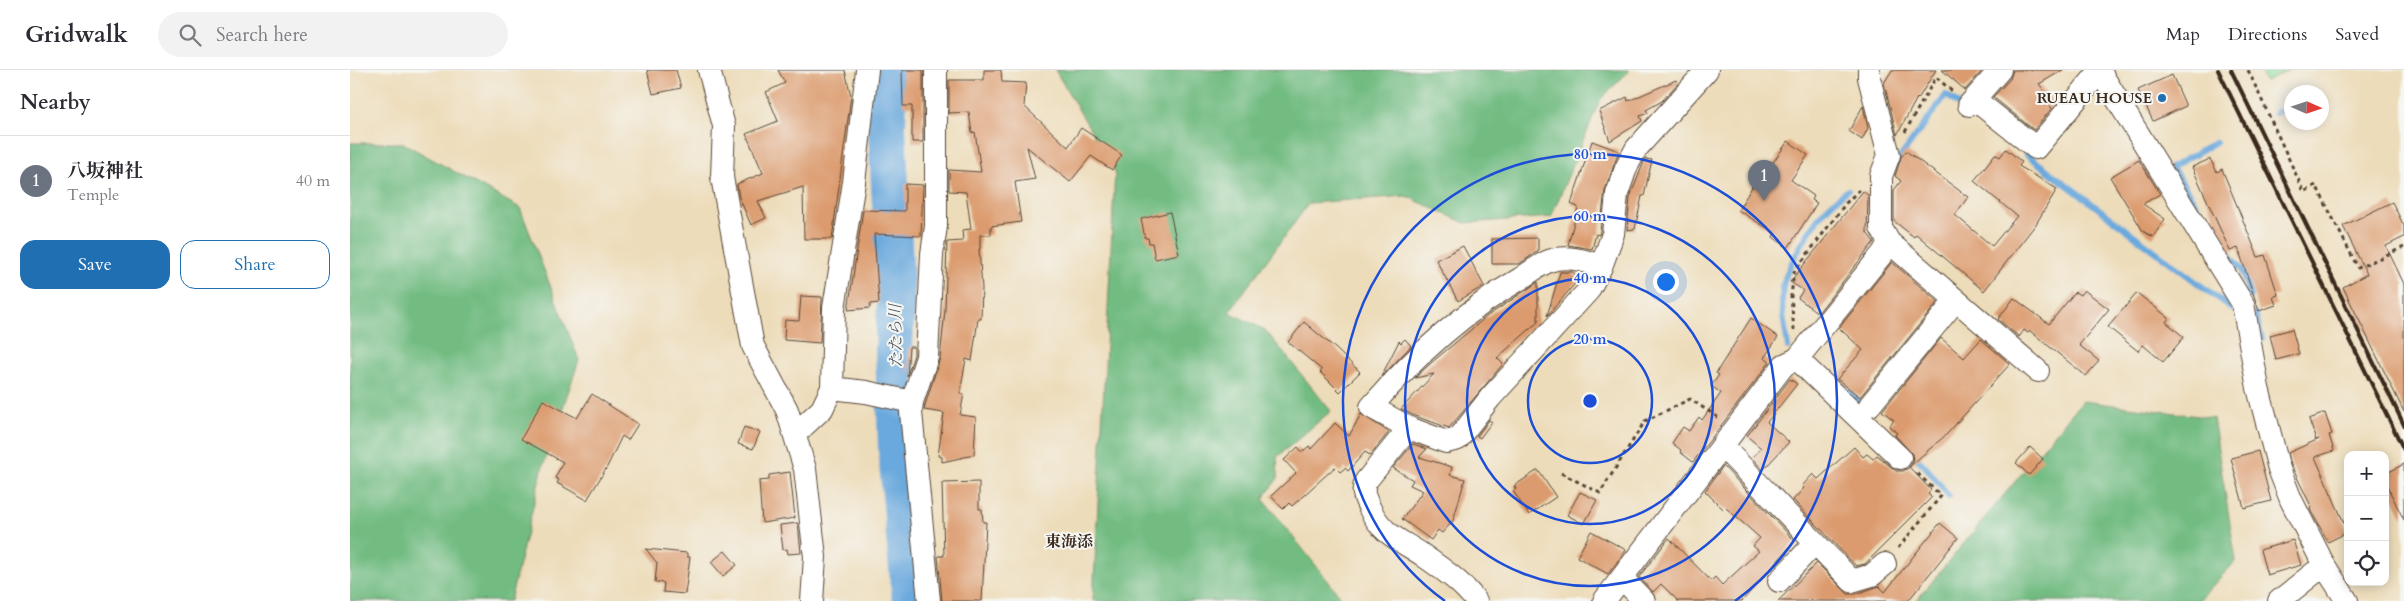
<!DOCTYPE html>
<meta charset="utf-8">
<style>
body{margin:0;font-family:Cardo,"Noto Serif JP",serif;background:#f2f2f3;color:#2b2b33}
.controls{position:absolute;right:15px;bottom:15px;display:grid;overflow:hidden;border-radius:10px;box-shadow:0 2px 12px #0003}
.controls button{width:45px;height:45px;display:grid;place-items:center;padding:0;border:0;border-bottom:1px solid #e1e1e2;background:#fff;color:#2b2b33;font:25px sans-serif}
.compass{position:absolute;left:1934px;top:15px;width:45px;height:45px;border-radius:50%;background:#fff;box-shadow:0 2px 12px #0003;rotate:93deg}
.you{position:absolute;left:1315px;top:211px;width:18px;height:18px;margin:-12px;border:4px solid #fff;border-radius:50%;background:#1a73e8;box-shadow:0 0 0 8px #1a73e833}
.badge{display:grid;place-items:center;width:32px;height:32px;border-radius:50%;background:#1f6fb2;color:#fff;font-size:16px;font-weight:700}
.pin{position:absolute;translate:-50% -41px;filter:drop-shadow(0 1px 2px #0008)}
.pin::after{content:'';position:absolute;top:26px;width:18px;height:15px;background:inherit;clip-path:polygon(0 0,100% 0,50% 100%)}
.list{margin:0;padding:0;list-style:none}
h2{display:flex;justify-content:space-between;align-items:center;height:65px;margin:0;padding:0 20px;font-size:21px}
h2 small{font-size:16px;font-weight:400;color:#7c7c81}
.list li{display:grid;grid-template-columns:32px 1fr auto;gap:15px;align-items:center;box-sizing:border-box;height:90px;padding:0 20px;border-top:1px solid #e1e1e2}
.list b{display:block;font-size:19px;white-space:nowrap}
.list p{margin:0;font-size:16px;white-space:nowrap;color:#7c7c81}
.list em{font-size:16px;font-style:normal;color:#7c7c81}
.actions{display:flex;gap:10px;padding:15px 20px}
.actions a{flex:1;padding:11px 0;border:1px solid #1f6fb2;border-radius:15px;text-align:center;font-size:18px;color:#1f6fb2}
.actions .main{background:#1f6fb2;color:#fff}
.icon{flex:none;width:28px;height:28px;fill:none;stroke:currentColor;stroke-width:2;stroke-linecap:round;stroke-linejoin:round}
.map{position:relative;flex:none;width:2054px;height:531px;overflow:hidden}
header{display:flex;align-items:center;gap:30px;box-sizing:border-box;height:70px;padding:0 25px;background:#fff;border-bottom:1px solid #e1e1e2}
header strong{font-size:24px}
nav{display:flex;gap:28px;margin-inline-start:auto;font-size:18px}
.search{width:350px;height:45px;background:#f2f2f3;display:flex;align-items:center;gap:12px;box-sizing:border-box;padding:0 18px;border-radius:28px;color:#7c7c81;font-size:19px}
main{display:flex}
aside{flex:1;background:#fff}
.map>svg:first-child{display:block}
.green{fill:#8edc9a;stroke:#64835c}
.forest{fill:#72bc82;stroke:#567350}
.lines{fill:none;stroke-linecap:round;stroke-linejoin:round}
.stream{stroke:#6aa9dd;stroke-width:6}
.river{stroke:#6aa9dd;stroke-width:38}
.building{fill:#dc9b6e}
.minor-casing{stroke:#564535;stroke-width:24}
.path{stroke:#564535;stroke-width:3;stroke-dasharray:4 4;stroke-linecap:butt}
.minor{stroke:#fff;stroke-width:22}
.rail{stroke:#3b2a1e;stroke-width:4}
.ring{fill:none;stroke:#1d4ed8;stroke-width:2.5}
.poi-dot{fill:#1f6fb2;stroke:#f6f6f2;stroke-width:2}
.labels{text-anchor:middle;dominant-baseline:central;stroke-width:4;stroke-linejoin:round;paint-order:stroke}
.poi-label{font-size:15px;font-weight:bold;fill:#3b2a1e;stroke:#f6f6f2;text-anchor:end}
.water-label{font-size:16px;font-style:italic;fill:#4b5661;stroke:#f6f6f2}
.neighbourhood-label{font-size:16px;font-weight:bold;fill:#3b2a1e;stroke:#f6f6f2}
.centre{fill:#1d4ed8;stroke:#f6f6f2;stroke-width:2.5}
.ring-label{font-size:15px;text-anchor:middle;font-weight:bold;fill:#1d4ed8;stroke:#f6f6f2;stroke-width:4;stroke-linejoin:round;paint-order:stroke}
</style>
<header>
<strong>Gridwalk</strong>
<div class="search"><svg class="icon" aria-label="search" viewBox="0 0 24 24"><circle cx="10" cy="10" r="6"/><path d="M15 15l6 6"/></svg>Search here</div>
<nav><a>Map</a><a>Directions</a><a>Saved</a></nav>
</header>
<main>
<aside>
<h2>Nearby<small></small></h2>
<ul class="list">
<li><span class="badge" style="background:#6b7280">1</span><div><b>八坂神社</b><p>Temple</p></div><em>40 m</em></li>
</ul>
<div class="actions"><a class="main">Save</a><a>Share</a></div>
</aside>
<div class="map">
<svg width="2054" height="531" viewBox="0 0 2054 531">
<rect width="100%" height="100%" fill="#f6f6f2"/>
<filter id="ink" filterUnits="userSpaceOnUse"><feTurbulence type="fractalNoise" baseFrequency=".02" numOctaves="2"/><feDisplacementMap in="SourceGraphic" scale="10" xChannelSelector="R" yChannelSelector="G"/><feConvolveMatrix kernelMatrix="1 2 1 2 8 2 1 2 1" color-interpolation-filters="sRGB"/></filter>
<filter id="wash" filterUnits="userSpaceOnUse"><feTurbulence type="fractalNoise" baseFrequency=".0096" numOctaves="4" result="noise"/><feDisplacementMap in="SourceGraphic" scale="20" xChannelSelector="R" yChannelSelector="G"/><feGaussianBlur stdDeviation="1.12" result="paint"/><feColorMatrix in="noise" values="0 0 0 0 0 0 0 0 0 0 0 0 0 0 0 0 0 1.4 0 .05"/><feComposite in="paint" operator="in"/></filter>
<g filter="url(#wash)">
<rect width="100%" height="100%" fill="#eddcb9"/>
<path class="green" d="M1910 0H1939L1915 11Z"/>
<path class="forest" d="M705 0H1280L1250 30 1201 147 1115 153 1056 126 959 133 879 242 915 260 981 341 927 387 928 408 913 429 994 531H743L765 101Z
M0 73H53L170 138 229 290 193 396 160 531H0Z
M1732 331 1863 348 1886 491 1848 531H1566Z"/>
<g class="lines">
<path class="stream" d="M1926 42 1940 38
M1866 72 1822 97 1877 183 1892 200 1900 227
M1676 84 1882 239
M1546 93 1596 25 1656 69
M1905 244 1912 269
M1438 277C1435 257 1430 236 1433 216 1436 197 1466 148 1480 135 1485 130 1492 125 1498 120
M1481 307 1514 337
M1553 376 1575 396 1599 426"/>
<path class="river" d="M538 0 537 58 546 233 544 277 547 382 561 531"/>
</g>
<g id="blocks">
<path class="building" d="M297 0H326L331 18 303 24Z
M428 0H495L501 26 482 169H454L453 117 408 131 416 148 401 155 389 127 387 114 413 103 396 64 428 51 416 22 435 13Z
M552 0H573V72H562V36H553Z
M634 0H651L652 12 676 13 674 36 718 77 731 58 772 85 762 100 741 86 720 112 677 77 685 109 665 112 671 152 641 156V165H630V179H629L632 218 631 249H628L622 291 616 289 610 323 614 324 610 345 626 347 624 385 592 392V387L588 386 594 343 574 340 575 335 590 288 595 240 597 172 613 171 612 160 621 159 616 122 599 121V100L631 102 625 62 622 63 619 42 599 43V10H634Z
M1542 0H1586L1568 29 1567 28 1547 65 1534 13Z
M1592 0H1629L1631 2 1615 20Z
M1663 0H1713L1689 14 1703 32 1699 35 1702 38 1684 60 1643 27 1660 9Z
M1822 5 1836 36 1803 51 1788 20Z
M1326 10 1328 13 1312 31 1296 40 1298 43 1290 46 1292 51 1260 71 1249 41 1277 27 1278 31Z
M1513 36 1518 58 1512 70 1499 61Z
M1242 71 1269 81 1255 120 1250 161 1249 165 1246 164 1242 179 1218 175 1228 137 1221 134Z
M1438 71 1458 85 1441 110 1464 126 1462 130 1467 133 1438 178 1423 167 1425 163 1388 140 1410 104 1413 107Z
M1656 79 1672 92 1669 96 1707 119 1686 154 1634 221 1566 164 1564 167 1544 151V120L1551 111 1545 106 1551 87 1556 81 1618 127 1605 145 1642 176 1667 146 1624 111 1645 84 1650 87Z
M1295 89 1302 90 1294 126H1292L1285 159 1277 160 1280 127Z
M1860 89 1867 102 1872 99 1908 187 1915 185 1928 225 1923 227 1926 235 1909 241 1888 178 1880 181 1842 97Z
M1789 90 1810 124 1793 134 1815 149 1803 167 1793 161 1760 107Z
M555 114 573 115 571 166 524 164 529 233 520 234V238L498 240 513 140 555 141Z
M1513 121 1518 125 1517 163 1524 172 1468 243 1448 228 1453 220 1440 212Z
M2042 132 2054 156V167L2036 176 2054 214V342L1993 217 2017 204 1993 156Z
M820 142 829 184 805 189 802 173H799L798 168H795L791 149Z
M1188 168V181L1169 194H1142V169Z
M1113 176 1134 216 1108 231 1086 190Z
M1542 192 1588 232 1510 327 1487 309 1513 280 1489 258Z
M1210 202H1223L1229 209 1197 246Z
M1188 212V252L1147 288 1153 294 1099 358 1065 346 1051 339 1084 304 1065 308 1081 293 1136 247Z
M1734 220 1759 239 1729 275 1749 291 1736 306 1680 261 1678 263 1674 260 1669 267 1648 249 1664 228 1699 254 1725 222 1730 225Z
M1787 223 1819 248 1816 252 1834 267 1813 292 1793 275 1788 281 1758 257Z
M451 226 472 227 470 273 434 270 435 250 449 251Z
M1401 248 1428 267 1414 288 1420 292 1343 392 1330 382 1331 380 1322 373 1333 357 1339 361 1349 347 1352 350 1371 323 1361 316 1369 305 1366 303Z
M954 252 985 278 1010 302 990 322 970 302 972 300 938 272Z
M1942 259 1949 284 1926 290 1920 265Z
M1591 268 1614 288 1631 269 1660 294 1597 364 1559 397 1581 420 1578 423 1582 427 1515 494 1506 496 1443 430 1454 418 1452 416 1463 404 1468 409 1504 377 1513 387 1517 384 1523 389 1527 385 1546 401H1553L1560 397 1563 391 1562 384 1545 365 1547 363 1539 356 1544 350 1532 341Z
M1055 269 1061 276 1031 307 1049 271 1051 273Z
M559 277H564V285L557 306Z
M1440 309 1447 314 1417 352 1439 372 1413 400 1402 388 1411 378 1397 366Z
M242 324 288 354 278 370 272 366 257 397 237 430 207 413 209 410 205 408 213 392 171 369 193 330 227 348Z
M1975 343 1982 364 1979 365 1984 381 1965 387 1998 462 1978 472 1960 439 1962 438 1941 395 1938 383 1969 369 1966 370 1959 349Z
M1011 344 1039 362 1020 385 1015 382 998 401 995 398 990 402 985 397 942 436 939 433 933 439 921 426 946 403 934 390 948 377 952 382 959 376 961 379 985 353 999 366Z
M1139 350 1142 352 1130 368 1127 366Z
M394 357 410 362 403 379 388 374Z
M1063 374 1077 379 1069 387 1102 397 1100 405 1115 409 1103 451 1092 463 1088 460 1081 470 1052 449 1073 421 1060 415 1063 410 1043 398Z
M1680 377 1693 389 1679 405 1666 393Z
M1908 381 1921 431 1894 438 1881 388Z
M2054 394V450L2035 412V404Z
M1373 396 1445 471 1392 531H1328L1311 514 1303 522 1289 507 1319 468 1361 511 1365 507 1372 515 1409 481 1403 476 1410 468 1376 438 1374 440 1355 421Z
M1188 400 1206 427 1179 445 1163 421 1166 419 1164 416Z
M440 402 445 448 412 453 409 411 419 410V405Z
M629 412V439H632L633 452H636L632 531H592L588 486H594L592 413Z
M1230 422 1247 430 1234 454 1217 445Z
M448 453 451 483 438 484 437 479 433 480 430 455Z
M1590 453 1608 468 1558 531H1428L1467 493 1498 524H1506L1529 516 1535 522Z
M1241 461 1276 480 1258 504 1227 487Z
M1943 470 1951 495 1917 505 1910 480Z
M296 479 337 483V487H340L335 524 313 522 314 513 305 512 307 493Z
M375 481 387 495 373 506 361 492Z"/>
</g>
</g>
<g filter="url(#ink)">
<use href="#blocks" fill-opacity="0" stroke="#564535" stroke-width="1"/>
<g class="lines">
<defs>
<path id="minor" d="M359 0 374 56 372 107 403 276 437 340 455 399 465 487 462 531
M1749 0 1893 234 1908 318 1929 399 1941 430 1974 495 1997 531
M1624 29 1686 78 1750 1
M1619 35 1650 0
M1539 172 1688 301
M1447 289 1550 388
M482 318 516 322 562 332
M1520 335 1606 230
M1059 358 1021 337C1064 287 1113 242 1170 209 1179 203 1189 195 1199 191 1215 185 1236 190 1251 197
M445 364 472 339 482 318 484 238 504 112 517 0
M1372 376 1502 511 1522 505 1535 494
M1272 508 1294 531
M1429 511 1465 473
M579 531 561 342 562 332 577 287 582 184 586 156V0
M1126 531C1112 512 1092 499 1074 486 1050 469 1034 467 1020 439 1015 428 1011 422 1016 411L1059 358 1096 372 1108 369 1140 328 1238 221 1251 197 1263 164 1267 124 1276 98 1286 79 1357 0
M1254 531 1434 295 1447 289 1533 183 1539 172 1531 158V106L1539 85 1519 8V0
M1929 531 1974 495"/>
</defs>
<use href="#minor" class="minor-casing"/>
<path class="path" d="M1898 0 1954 122 1966 115 2008 198 2054 177
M1555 62 1586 7 1603 22
M1444 260 1441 226 1444 202 1496 133 1509 120
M1211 403 1250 423 1295 351 1340 329 1369 348
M1548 478 1591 426 1565 401"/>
<use href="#minor" class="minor"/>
<path class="rail" d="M1868 0 2054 380
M1881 0 2054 355"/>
</g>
</g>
<g class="ring">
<circle cx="1240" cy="331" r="62"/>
<circle cx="1240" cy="331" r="123"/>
<circle cx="1240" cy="331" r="185"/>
<path d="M1095 531A247 247 0 1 1 1385 531"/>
</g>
<circle class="poi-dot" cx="1812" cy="28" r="5"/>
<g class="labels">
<g class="poi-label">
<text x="1802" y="28">RUEAU HOUSE</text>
</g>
<g class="water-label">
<text transform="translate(546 266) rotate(-91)">たたら川</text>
</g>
<g class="neighbourhood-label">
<text x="719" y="472">東海添</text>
</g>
</g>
<circle cx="1240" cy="331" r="8" class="centre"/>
<g class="ring-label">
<text x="1240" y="89">80 m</text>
<text x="1240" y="151">60 m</text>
<text x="1240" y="213">40 m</text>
<text x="1240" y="274">20 m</text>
</g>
</svg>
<div class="controls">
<button>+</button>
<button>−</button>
<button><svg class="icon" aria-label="locate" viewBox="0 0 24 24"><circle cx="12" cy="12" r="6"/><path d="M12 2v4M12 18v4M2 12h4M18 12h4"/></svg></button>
</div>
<svg class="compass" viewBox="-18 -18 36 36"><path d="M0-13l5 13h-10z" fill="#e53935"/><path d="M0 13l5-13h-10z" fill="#7c7c81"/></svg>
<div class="you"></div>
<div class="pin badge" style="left:1414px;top:131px;background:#6b7280">1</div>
</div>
</main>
